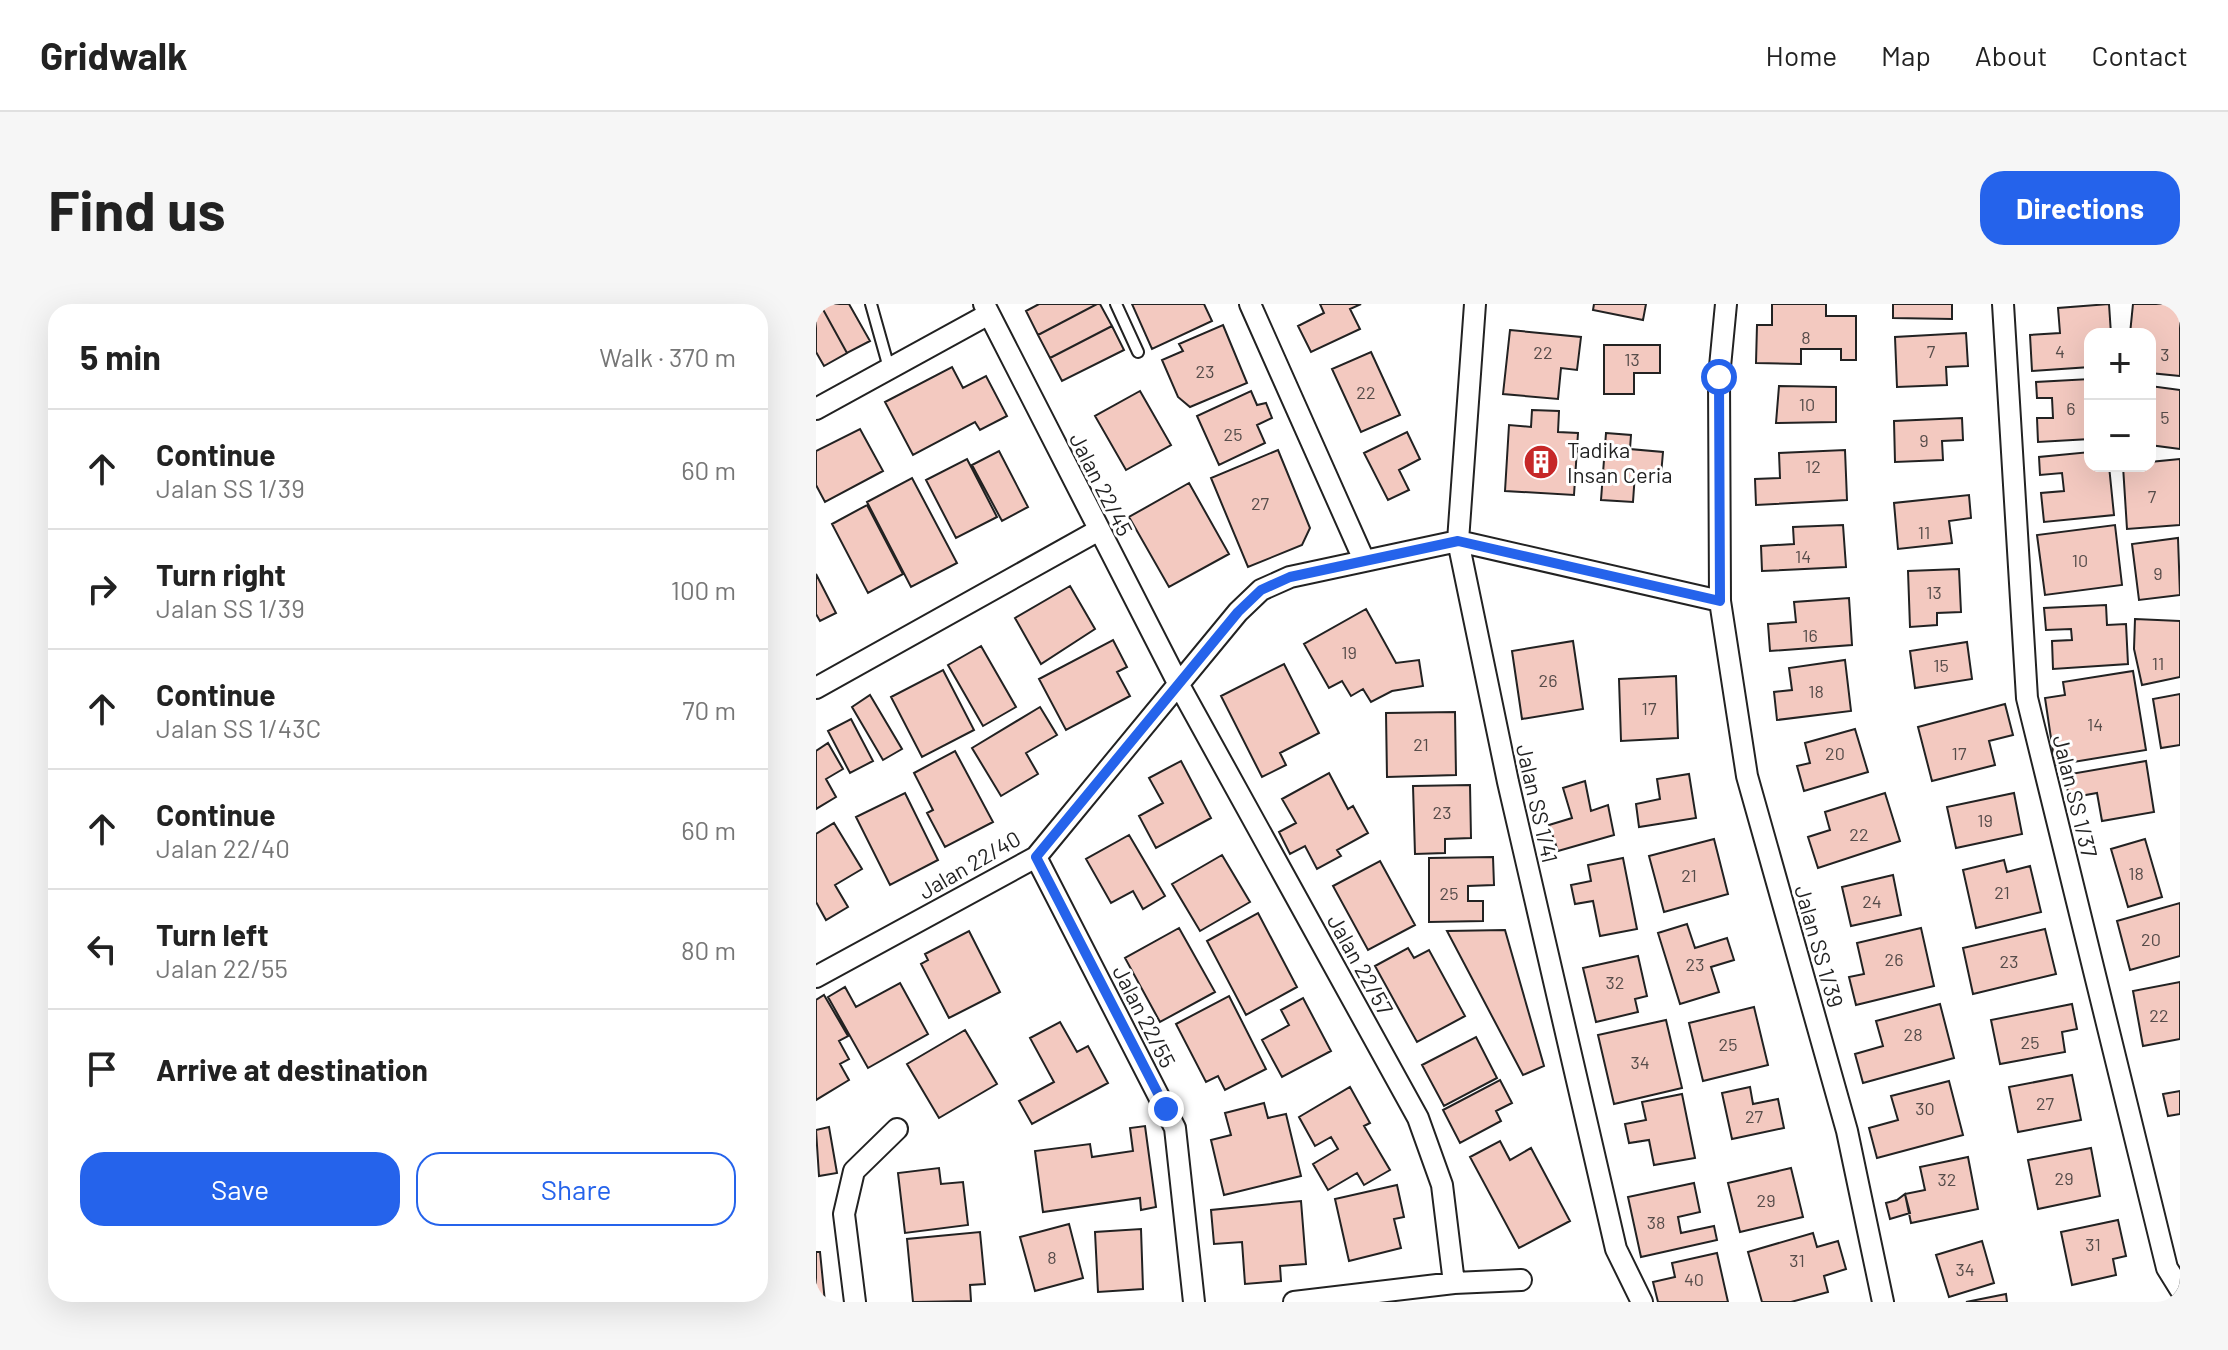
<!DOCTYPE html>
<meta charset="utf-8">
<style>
body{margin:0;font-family:Barlow,sans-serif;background:#f6f6f6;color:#222}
.controls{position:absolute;right:24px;top:24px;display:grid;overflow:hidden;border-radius:16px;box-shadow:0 8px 32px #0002}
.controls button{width:72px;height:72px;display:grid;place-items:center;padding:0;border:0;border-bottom:2px solid #e0e0e0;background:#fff;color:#222;font:40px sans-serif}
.stop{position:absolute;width:24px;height:24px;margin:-18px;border:6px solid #2563eb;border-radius:50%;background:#fff}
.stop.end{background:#2563eb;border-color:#fff;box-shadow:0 2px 8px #0008}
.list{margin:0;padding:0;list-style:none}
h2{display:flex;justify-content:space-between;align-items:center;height:104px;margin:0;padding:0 32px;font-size:34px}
h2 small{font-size:26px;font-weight:400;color:#767676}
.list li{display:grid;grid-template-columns:52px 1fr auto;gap:24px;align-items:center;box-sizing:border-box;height:120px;padding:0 32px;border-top:2px solid #e0e0e0}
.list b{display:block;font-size:30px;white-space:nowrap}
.list p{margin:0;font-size:26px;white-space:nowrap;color:#767676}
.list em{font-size:26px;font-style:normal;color:#767676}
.actions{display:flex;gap:16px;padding:24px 32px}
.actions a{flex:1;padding:18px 0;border:2px solid #2563eb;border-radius:24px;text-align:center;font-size:28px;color:#2563eb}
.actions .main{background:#2563eb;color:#fff}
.icon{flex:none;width:44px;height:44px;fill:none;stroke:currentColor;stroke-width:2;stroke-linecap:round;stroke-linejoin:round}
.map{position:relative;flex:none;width:1364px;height:998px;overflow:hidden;border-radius:24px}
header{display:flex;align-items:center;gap:48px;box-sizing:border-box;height:112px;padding:0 40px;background:#fff;border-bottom:2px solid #e0e0e0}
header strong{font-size:38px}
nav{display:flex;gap:44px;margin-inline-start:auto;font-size:28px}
.intro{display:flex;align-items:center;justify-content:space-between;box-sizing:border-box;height:192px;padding:0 48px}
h1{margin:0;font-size:56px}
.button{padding:20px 36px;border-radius:24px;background:#2563eb;color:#fff;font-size:28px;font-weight:700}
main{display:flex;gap:48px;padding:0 48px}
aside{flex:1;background:#fff;border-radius:24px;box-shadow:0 8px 32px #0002}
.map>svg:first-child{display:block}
.building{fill:#f3c9c0;stroke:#222;stroke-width:2}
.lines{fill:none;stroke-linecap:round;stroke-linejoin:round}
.service-casing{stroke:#222;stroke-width:14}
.minor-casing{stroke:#222;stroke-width:24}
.service{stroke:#fff;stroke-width:10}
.minor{stroke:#fff;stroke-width:20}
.route{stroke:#2563eb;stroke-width:10}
.labels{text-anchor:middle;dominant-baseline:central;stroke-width:6;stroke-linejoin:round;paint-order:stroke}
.number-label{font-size:18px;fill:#564c4a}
.poi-label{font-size:22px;fill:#222;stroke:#fff;text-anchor:start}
.street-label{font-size:22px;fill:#222;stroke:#fff}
</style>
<header>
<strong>Gridwalk</strong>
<nav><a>Home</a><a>Map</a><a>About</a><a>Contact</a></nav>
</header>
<div class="intro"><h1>Find us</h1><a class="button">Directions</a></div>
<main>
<aside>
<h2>5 min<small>Walk · 370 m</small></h2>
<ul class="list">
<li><svg class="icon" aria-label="ahead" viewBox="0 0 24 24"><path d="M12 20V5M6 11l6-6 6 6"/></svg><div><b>Continue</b><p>Jalan SS 1/39</p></div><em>60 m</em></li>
<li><svg class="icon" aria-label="right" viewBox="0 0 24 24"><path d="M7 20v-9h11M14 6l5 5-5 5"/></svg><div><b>Turn right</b><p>Jalan SS 1/39</p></div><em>100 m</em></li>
<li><svg class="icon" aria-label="ahead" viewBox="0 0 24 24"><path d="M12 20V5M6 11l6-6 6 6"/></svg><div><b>Continue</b><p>Jalan SS 1/43C</p></div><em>70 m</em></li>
<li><svg class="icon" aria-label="ahead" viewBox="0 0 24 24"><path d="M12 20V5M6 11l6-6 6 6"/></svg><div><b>Continue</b><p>Jalan 22/40</p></div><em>60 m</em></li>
<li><svg class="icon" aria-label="left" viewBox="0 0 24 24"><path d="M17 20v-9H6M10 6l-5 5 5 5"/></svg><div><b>Turn left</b><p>Jalan 22/55</p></div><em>80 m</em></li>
<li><svg class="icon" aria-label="arrive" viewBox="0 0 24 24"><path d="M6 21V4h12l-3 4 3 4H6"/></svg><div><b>Arrive at destination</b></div></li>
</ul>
<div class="actions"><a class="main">Save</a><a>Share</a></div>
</aside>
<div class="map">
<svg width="1364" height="998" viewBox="0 0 1364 998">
<rect width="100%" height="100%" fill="#fff"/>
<path class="building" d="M0 0H4L31 49 8 62 0 48Z
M4 0H33L54 37 31 49Z
M223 0H281L222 31 210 7Z
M281 0H284L296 22 234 54 222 31Z
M316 0H388L396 17 336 45Z
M504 0H545L534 5 544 25 495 48 482 22 508 9Z
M778 0H830L827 16 777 6Z
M956 0H1010V12H1040V56H1025V45H985V60L940 59 941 21H956Z
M1077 0H1136V15L1077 14Z
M1293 0 1295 30H1274V63L1216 67 1214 31 1244 29 1242 4Z
M1317 0H1364V72L1334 69V30H1314Z
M407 21 431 79 374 103 362 93 346 56 367 47 363 40Z
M296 22 308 46 246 77 234 54Z
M694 26 765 33 761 66 745 64 742 95 687 90Z
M1150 29 1152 62 1130 63 1131 81 1081 83 1079 33Z
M788 41H844V69H818V90H788Z
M555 48 584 111 545 128 516 65Z
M136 63 147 84 170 72 191 112 164 126 159 118 97 151 69 98Z
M1274 75V135L1222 138 1221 114H1237L1236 94H1221L1220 78Z
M963 82 1020 83V118L960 119Z
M1334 82 1364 86V145L1334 141Z
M324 87 355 141 310 166 279 112Z
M435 87 441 101 450 99 456 114 441 121 449 139 403 161 381 112Z
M716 106 743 107 742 128 762 129 758 191 689 187 693 121 715 123Z
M1146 114 1147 136 1126 137 1127 156 1079 158 1078 117Z
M44 125 67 167 9 198 0 181V147Z
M591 128 604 155 583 166 593 186 572 196 548 149Z
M790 129 815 131 814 145 847 148 845 171 819 169 817 198 785 196Z
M462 146 494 224 486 241 432 263 395 174Z
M1029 146 1031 196 940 201 939 175 964 174 963 149Z
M183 147 212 203 186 217 156 161Z
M1274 148V162H1293L1298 211 1228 218 1225 189 1248 187 1246 169 1224 171 1223 153Z
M151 155 181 213 140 234 110 176Z
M1364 155V221L1311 225 1307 162H1334V158Z
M96 174 141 259 95 283 51 198Z
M373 179 413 250 353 283 313 213Z
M1153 191 1155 214 1133 217 1136 239 1082 245 1078 199Z
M51 201 87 270 52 289 16 220Z
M1027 221 1030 263 946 267 945 242 978 240 977 223Z
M1299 221 1306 281 1229 291 1221 231Z
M1362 234 1364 291 1323 296 1316 240Z
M1143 265 1145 308 1121 309V321L1094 323 1092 267Z
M0 270 20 309 4 317 0 310Z
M254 282 279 325 225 360 199 314Z
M1033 294 1036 341 954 347 952 320 980 318 978 298Z
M1290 301 1291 321 1310 320 1312 360 1237 365 1236 337 1256 336 1255 325 1230 326 1228 304Z
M550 305 580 359 603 356 607 382 576 387 555 398 547 385 535 392 526 377 513 384 488 340Z
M1319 315 1364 317V373L1326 381 1318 345Z
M297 336 311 363 301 368 314 392 250 426 223 375Z
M757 337 767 405 706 415 696 347Z
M1151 338 1156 375 1099 384 1094 347Z
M165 342 200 403 167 422 132 361Z
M1029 356 1035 407 961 416 958 388 976 386 973 364Z
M468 360 503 429 464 449 470 461 446 473 405 392Z
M127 366 158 426 106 453 75 393Z
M1317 367 1330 446 1239 461 1229 394 1249 391 1247 378Z
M860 372 862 434 805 437 803 375Z
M1364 390V441L1345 444 1337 395Z
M54 391 86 445 67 456 36 403Z
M1189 400 1197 431 1173 437 1179 461 1116 477 1102 423Z
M224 403 241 431 210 449 222 470 185 492 156 444Z
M639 408 640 471 571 473 570 409Z
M35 415 57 457 34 469 12 427Z
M1039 425 1052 468 988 487 981 462 994 459 989 439Z
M12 439 27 465 10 475 20 493 0 505V447Z
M139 447 177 518 129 543 111 509 117 506 98 469Z
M365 457 395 514 340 544 323 512 347 499 333 474Z
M1330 457 1338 508 1286 517 1281 489 1253 494 1249 471Z
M513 469 532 505 537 502 552 529 521 546 525 552 501 565 489 542 474 550 463 528 480 519 466 495Z
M873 470 880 514 823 523 820 500 844 495 841 475Z
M769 477 775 507 792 501 798 531 742 547 733 521 756 514 747 484Z
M654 481 655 534 629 535V549L599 550 597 482Z
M89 489 122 556 74 581 40 513Z
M1069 489 1084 537 1002 564 992 533 1014 526 1009 508Z
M1198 489 1206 530 1140 544 1131 503Z
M18 519 46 565 19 581 32 603 10 616 0 598V530Z
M313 531 349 592 327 605 317 587 295 599 270 555Z
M898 535 912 590 848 608 833 552Z
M1329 535 1346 593 1312 603 1295 545Z
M406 551 434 598 384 627 356 580Z
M677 553 678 581 652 582V597H667V617L613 618V554Z
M807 554 821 625 784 632 777 597 759 600 755 581 775 577 772 561Z
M1188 556 1191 568 1214 562 1225 608 1160 624 1147 566Z
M564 557 599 621 552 646 517 582Z
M1077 571 1085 611 1035 622 1026 583Z
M1364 599V652L1314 666 1301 617Z
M442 609 481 683 430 711 391 637Z
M871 620 879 644 911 634 918 656 895 663 903 688 864 700 842 629Z
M363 624 399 688 344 718 309 654Z
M1105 624 1118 682 1040 701 1033 673 1048 670 1041 639Z
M1229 625 1240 670 1157 690 1147 644Z
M689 626 728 762 707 771 631 627Z
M153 627 184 688 133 714 105 660 112 656 109 650Z
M592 644 598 654 613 646 649 712 601 738 559 662Z
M822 652 831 692 819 695 822 708 780 718 767 664Z
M1364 678V735L1327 742 1317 687Z
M84 679 112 730 52 764 12 693 29 683 40 703Z
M8 691 32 732 23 737 33 755 24 760 33 776 0 796V696Z
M413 692 450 765 409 786 402 772 390 778 360 720Z
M487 694 515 747 466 773 446 736 473 721 465 706Z
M1124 700 1138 754 1047 779 1039 750 1067 742 1060 717Z
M1256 700 1261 725 1246 728 1249 748 1184 760 1175 716Z
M938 703 952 761 887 777 873 719Z
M850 716 866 784 798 800 782 731Z
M244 718 261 748 272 742 292 779 216 820 203 797 238 778 214 734Z
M149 726 181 780 123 814 91 760Z
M660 733 681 774 628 802 606 761Z
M1256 771 1265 816 1202 828 1193 783Z
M684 776 696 799 680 807 685 817 644 839 627 806Z
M1133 777 1147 831 1061 854 1053 824 1082 816 1075 792Z
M534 783 554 819 548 822 574 866 548 881 541 869 512 886 497 860 522 845 515 833 499 842 483 813Z
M934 783 937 800 962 795 968 824 916 835 906 789Z
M1364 787V810L1352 812 1347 790Z
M866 790 879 854 838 861 833 836 813 839 809 820 830 816 826 798Z
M448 799 452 814 470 810 485 872 408 891 395 836 415 831 409 809Z
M329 822 340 903 325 906 324 894 227 908 219 847 274 840 276 853 317 847 314 824Z
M13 823 21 869 3 872 0 826Z
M684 837 694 856 715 844 754 917 703 944 654 853Z
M1275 844 1284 892 1222 905 1212 856Z
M1152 853 1162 905 1095 919 1089 890 1109 886 1104 863Z
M123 864 125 880 147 878 152 921 89 929 82 869Z
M975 864 987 913 924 928 912 879Z
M878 879 884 908 862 913 865 929 898 922 901 936 825 953 812 893Z
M581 881 588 913 578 915 585 944 533 957 519 895Z
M1089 890 1094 909 1074 915 1070 899 1081 896Z
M485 897 490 960 464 962 465 977 429 980 426 938 398 940 395 906Z
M1302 916 1310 952 1297 955 1300 971 1256 981 1245 928Z
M253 920 267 974 219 987 204 933Z
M325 925 327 985 282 988 279 928Z
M164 928 169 980 154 981 155 997 97 998 91 935Z
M997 929 1001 943 1022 937 1030 965 1008 972 1012 988 975 998H946L932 948Z
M1166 937 1178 979 1133 993 1120 951Z
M0 948H4L9 998H0Z
M901 949 912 998H842L837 978 859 973 856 959Z
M1190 990 1191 998H1150Z"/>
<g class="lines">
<defs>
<path id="service" d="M55 0 73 64
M300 0 322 48"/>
<path id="minor" d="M168 0 363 381 602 814 626 881 638 979
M434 0 548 256
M659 0 642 237 692 478 800 945 826 998
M910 0 903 73 904 297 931 472 1031 827 1067 998
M1187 0 1211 394 1351 964 1364 985
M0 105 173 10
M0 384 283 226
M220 553 359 824 378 998
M0 673 220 553 422 308 445 286 474 273 642 237 904 297
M39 998 28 910 38 867 81 825
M478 998 638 979 705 976"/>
</defs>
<use href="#service" class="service-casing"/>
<use href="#minor" class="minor-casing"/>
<use href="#service" class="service"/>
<use href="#minor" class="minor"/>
</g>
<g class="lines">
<path class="route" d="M350 805 220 553 422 308 445 286 474 273 642 237 904 297 903 73"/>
</g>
<defs>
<symbol id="building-disc" viewBox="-11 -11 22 22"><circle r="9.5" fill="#c62828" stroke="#fff"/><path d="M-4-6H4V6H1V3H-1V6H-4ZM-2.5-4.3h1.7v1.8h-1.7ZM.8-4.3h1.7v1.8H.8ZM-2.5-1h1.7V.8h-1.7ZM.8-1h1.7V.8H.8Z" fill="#fff"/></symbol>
</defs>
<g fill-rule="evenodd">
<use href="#building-disc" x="705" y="138" width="40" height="40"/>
</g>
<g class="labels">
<g class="number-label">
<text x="990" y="33">8</text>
<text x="1115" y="47">7</text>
<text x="1244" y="47">4</text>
<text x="727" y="48">22</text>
<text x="1349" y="50">3</text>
<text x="816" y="55">13</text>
<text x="389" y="67">23</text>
<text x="550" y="88">22</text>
<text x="991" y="100">10</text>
<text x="1255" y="104">6</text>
<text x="1349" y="113">5</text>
<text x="417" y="130">25</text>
<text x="1108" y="136">9</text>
<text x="997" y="162">12</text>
<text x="1336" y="192">7</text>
<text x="444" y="199">27</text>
<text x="1108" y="228">11</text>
<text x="987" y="252">14</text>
<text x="1264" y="256">10</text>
<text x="1342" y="269">9</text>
<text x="1118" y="288">13</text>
<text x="994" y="331">16</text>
<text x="533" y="348">19</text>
<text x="1342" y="359">11</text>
<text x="1125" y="361">15</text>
<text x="732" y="376">26</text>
<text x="1000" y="387">18</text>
<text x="833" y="404">17</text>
<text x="1279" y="420">14</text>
<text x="605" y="440">21</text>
<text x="1019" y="449">20</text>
<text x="1143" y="449">17</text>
<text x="626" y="508">23</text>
<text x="1169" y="516">19</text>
<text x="1043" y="530">22</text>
<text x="1320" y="569">18</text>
<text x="873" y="571">21</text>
<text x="1186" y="588">21</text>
<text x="633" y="589">25</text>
<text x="1056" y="597">24</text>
<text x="1335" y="635">20</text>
<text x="1078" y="655">26</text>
<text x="1193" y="657">23</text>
<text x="879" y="660">23</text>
<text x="799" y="678">32</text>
<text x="1343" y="711">22</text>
<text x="1097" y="730">28</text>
<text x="1214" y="738">25</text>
<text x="912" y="740">25</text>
<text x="824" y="758">34</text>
<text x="1229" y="799">27</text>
<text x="1109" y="804">30</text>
<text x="938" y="812">27</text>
<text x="1248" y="874">29</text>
<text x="1131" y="875">32</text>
<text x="950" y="896">29</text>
<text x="840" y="918">38</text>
<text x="1277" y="940">31</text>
<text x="236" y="953">8</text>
<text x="981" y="956">31</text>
<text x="1149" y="965">34</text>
<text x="878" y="975">40</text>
</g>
<g class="poi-label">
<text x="751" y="145">Tadika<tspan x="751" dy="25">Insan Ceria</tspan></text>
</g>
<g class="street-label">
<text transform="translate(286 180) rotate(63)">Jalan 22/45</text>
<text transform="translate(1260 492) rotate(76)">Jalan SS 1/37</text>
<text transform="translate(722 499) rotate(77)">Jalan SS 1/41</text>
<text transform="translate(153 560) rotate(-30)">Jalan 22/40</text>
<text transform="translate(1004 642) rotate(74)">Jalan SS 1/39</text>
<text transform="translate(545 660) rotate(61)">Jalan 22/57</text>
<text transform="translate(329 712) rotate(63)">Jalan 22/55</text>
</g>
</g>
</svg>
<div class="controls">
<button>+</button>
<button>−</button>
</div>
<div class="stop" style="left:903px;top:73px"></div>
<div class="stop end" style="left:350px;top:805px"></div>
</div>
</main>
